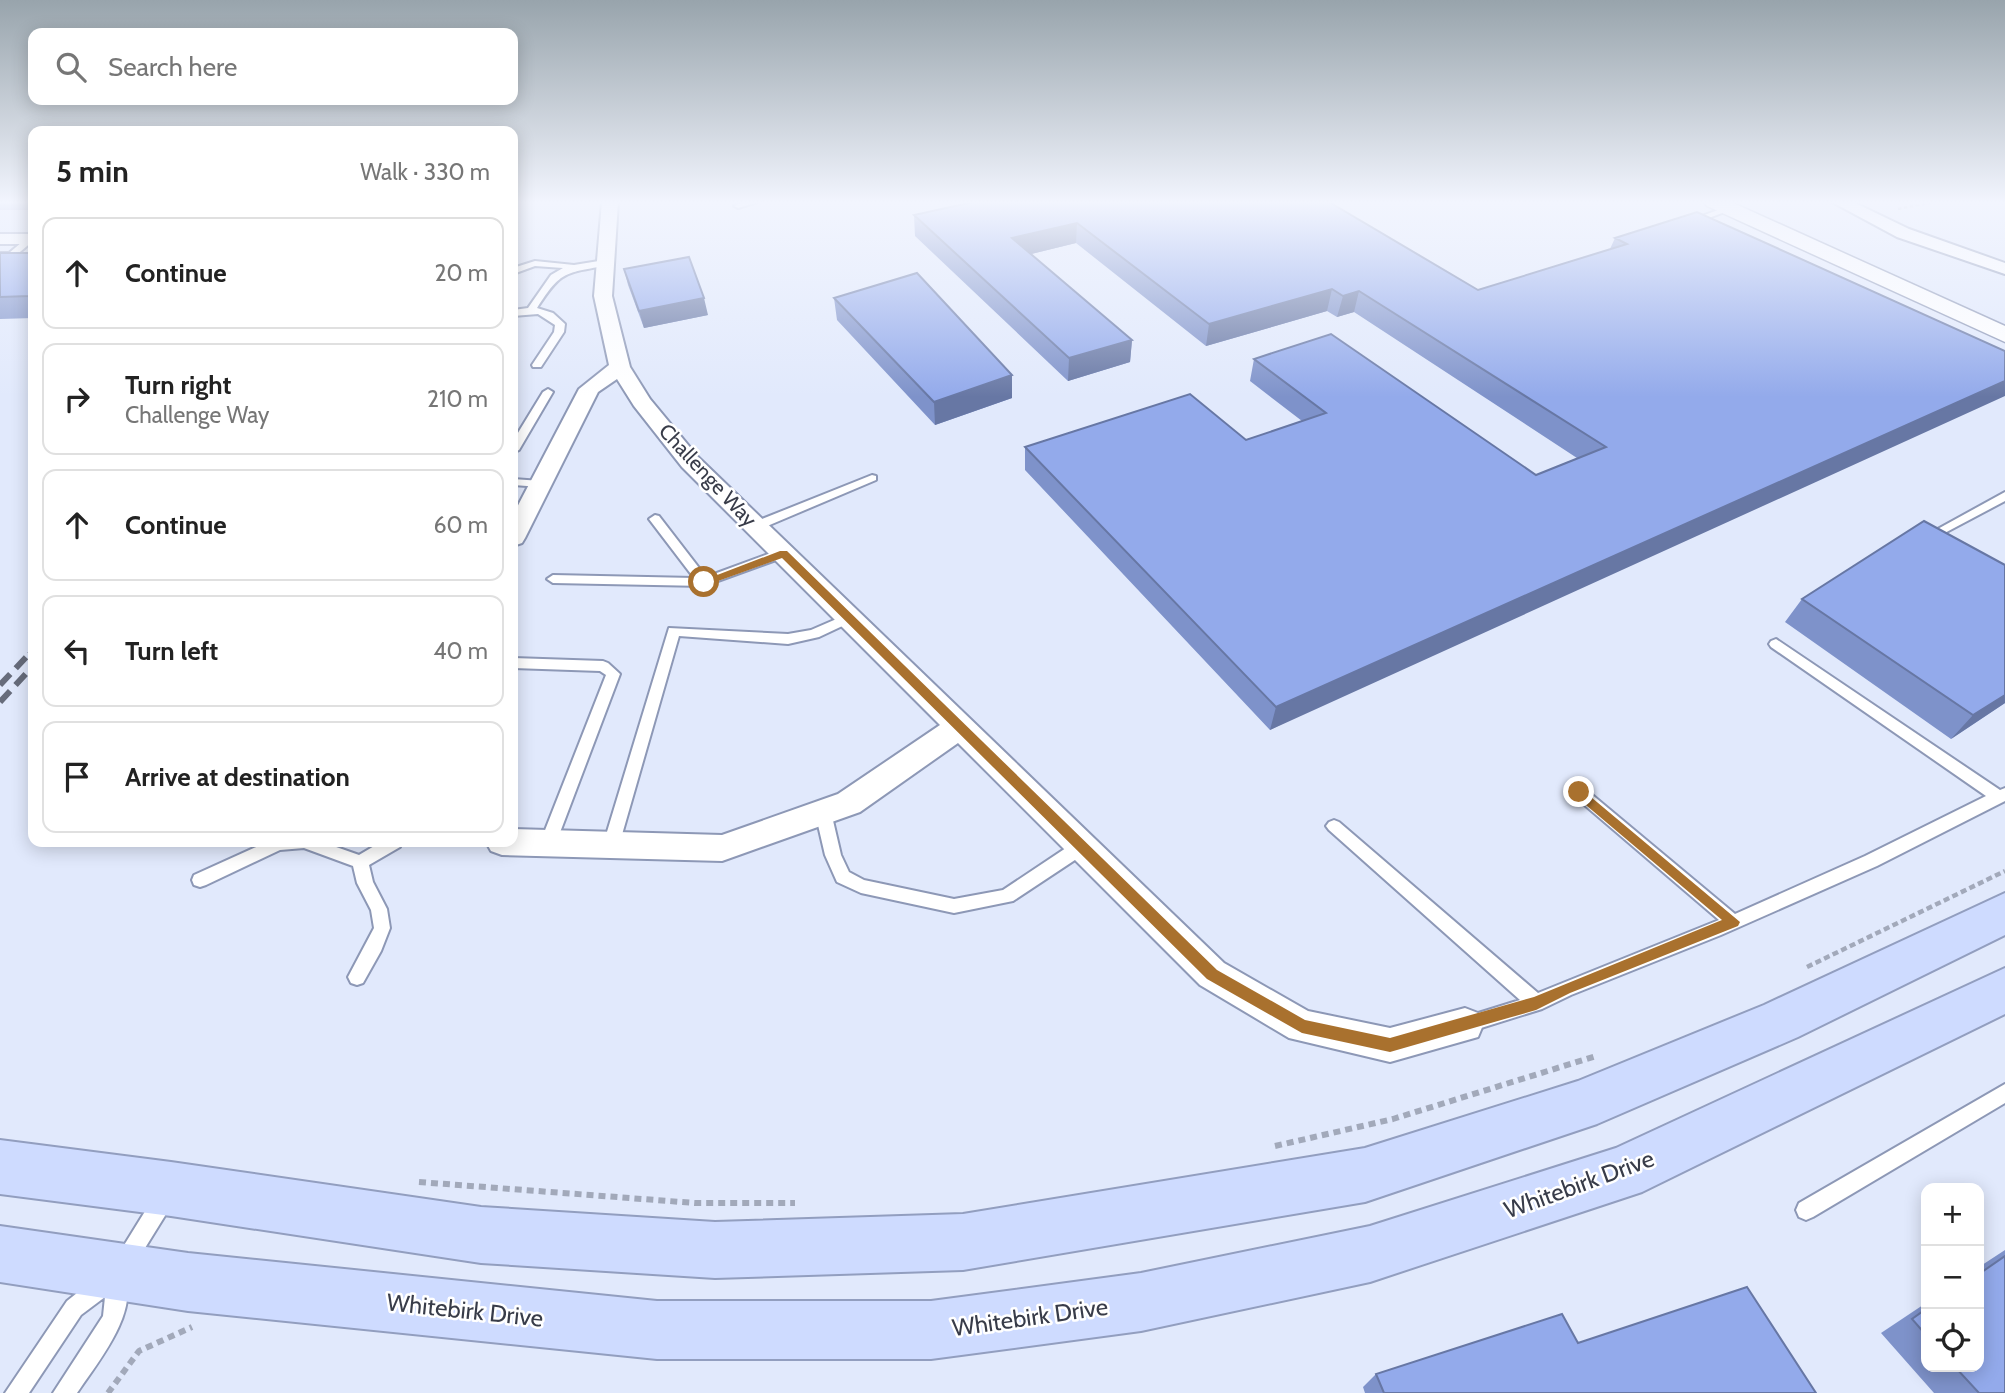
<!DOCTYPE html>
<meta charset="utf-8">
<style>
body{margin:0;font-family:Cabin,sans-serif;background:#f2f2f2;color:#222}
.controls{position:absolute;right:21px;bottom:21px;display:grid;overflow:hidden;border-radius:14px;box-shadow:0 4px 18px #0003}
.controls button{width:63px;height:63px;display:grid;place-items:center;padding:0;border:0;border-bottom:2px solid #e0e0e0;background:#fff;color:#222;font:35px sans-serif}
.stop{position:absolute;width:21px;height:21px;margin:-16px;border:5px solid #a9712e;border-radius:50%;background:#fff}
.stop.end{background:#a9712e;border-color:#fff;box-shadow:0 2px 7px #0008}
.list{margin:0;padding:0;list-style:none}
h2{display:flex;justify-content:space-between;align-items:center;height:91px;margin:0;padding:0 28px;font-size:30px}
h2 small{font-size:23px;font-weight:400;color:#767676}
.list li{display:grid;grid-template-columns:46px 1fr auto;gap:21px;align-items:center;box-sizing:border-box;height:112px;margin:0 14px 14px;padding:0 14px;border:2px solid #e0e0e0;border-radius:14px}
.list b{display:block;font-size:26px;white-space:nowrap}
.list p{margin:0;font-size:23px;white-space:nowrap;color:#767676}
.list em{font-size:23px;font-style:normal;color:#767676}
.icon{flex:none;width:38px;height:38px;fill:none;stroke:currentColor;stroke-width:2;stroke-linecap:round;stroke-linejoin:round}
.map{position:relative;flex:none;width:2005px;height:1393px;overflow:hidden}
.search{position:absolute;background:#fff;box-shadow:0 4px 18px #0003;left:28px;top:28px;width:490px;height:77px;display:flex;align-items:center;gap:18px;box-sizing:border-box;padding:0 24px;border-radius:14px;color:#767676;font-size:26px}
.panel{position:absolute;background:#fff;box-shadow:0 4px 18px #0003;left:28px;top:126px;width:490px;height:721px;border-radius:14px}
.map>svg:first-child{display:block}
.lines{fill:none;stroke-linecap:round;stroke-linejoin:round}
.service-casing{stroke:#8d98b6;stroke-width:4}
.minor-casing{stroke:#8d98b6;stroke-width:4}
.tertiary-casing{stroke:#8d98b6;stroke-width:3}
.trunk-casing{stroke:#929ebf;stroke-width:4}
.path-far2{stroke:#a2a9ba;stroke-width:2.5;stroke-dasharray:3.5 2.5;stroke-linecap:butt}
.path-far1{stroke:#a2a9ba;stroke-width:4.5;stroke-dasharray:6 3.5;stroke-linecap:butt}
.path{stroke:#a2a9ba;stroke-width:6;stroke-dasharray:7 5;stroke-linecap:butt}
.service{fill:#fff;fill-rule:evenodd}
.minor{fill:#fff;fill-rule:evenodd}
.tertiary{fill:#fff;fill-rule:evenodd}
.trunk{fill:#cedbff;fill-rule:evenodd}
.rail-far1{stroke:#676c7b;stroke-width:4.5;stroke-dasharray:12 6;stroke-linecap:butt}
.rail{stroke:#676c7b;stroke-width:6;stroke-dasharray:15 8;stroke-linecap:butt}
.wall{fill:#7e92ca}
.shaded-wall{fill:#6777a4}
.building{fill:#93aaeb;stroke:#6777a4;stroke-width:2}
.route{fill:#a9712e}
.labels{text-anchor:middle;dominant-baseline:central;stroke-width:5;stroke-linejoin:round;paint-order:stroke}
.street-label{font-size:21px;fill:#383c49;stroke:#fff}
.near-street-label{font-size:24px;fill:#383c49;stroke:#fff}
</style>
<div class="map">
<svg width="2005" height="1393" viewBox="0 0 2005 1393">
<rect width="100%" height="100%" fill="#e1e9fc"/>
<g class="lines">
<defs>
<path id="service" d="M744 202H758L738 208 734 206Z
M1726 207 1733 209 1698 222 1691 220Z
M28 237H33V241L14 257 0 259V253H9Z
M605 260 608 261V265C565 274 562 269 537 308L553 313 565 324 564 332 541 367H533L532 365 554 332 555 325 538 314 513 316V310L528 308 551 275 563 268 535 266 513 274V268L535 261 574 265Z
M548 389 553 392 519 450 513 453V441L543 392Z
M872 475 876 476V480L760 529 756 530 750 526 752 523Z
M513 479 541 481 547 484 541 487 513 485Z
M2005 492V501L1939 536V542H1931L1925 536Z
M655 515 659 516 706 577 779 550H787L789 553 787 556 704 586 553 583 547 579 553 575 694 578 649 519Z
M848 614 855 618 853 621 819 637 788 644 679 636 619 845 617 850 611 851 605 850 603 845 669 628 788 634 811 630Z
M1776 639 2000 790 2005 788V801L1877 866 1721 935 1571 995 1542 1009 1465 1033 1459 1031 1456 1025 1459 1019 1520 1000 1329 830 1326 826 1329 822 1334 820 1339 822 1538 993 1719 920 1574 796 1571 792 1574 788H1584L1735 914 1865 856 1986 796 1771 647 1769 644 1771 641Z
M513 658 603 661 608 663 620 674 556 843 554 848 548 849 542 848 540 843 606 675 600 671 513 668Z
M823 806 828 808 831 812 841 855 849 872 864 880 954 899 1003 890 1075 842 1081 841 1087 842 1089 847 1087 852 1013 901 954 913 861 893 837 882 825 855 815 812 818 808Z
M267 842H322L359 855 381 842H402L400 847 369 865 373 882 387 909 390 928 381 951 363 983 357 985 351 983 348 977 374 928 371 910 357 883 353 866 304 848 280 850 206 885 200 887 194 885 192 880 194 875Z
M2005 1084V1103L1813 1217 1806 1220 1799 1217 1796 1210 1799 1203Z
M164 1189 171 1192 174 1199 171 1206 132 1269 125 1272 118 1269 115 1262 118 1255 157 1192Z
M117 1272 124 1275C140 1312 97 1363 77 1393H53L103 1316 105 1297 81 1315 29 1393H5L67 1301 97 1277 104 1274 109 1276Z"/>
<path id="minor" d="M602 202H618L612 296 630 367 650 399 698 457 1224 963 1308 1011 1390 1028 1465 1008 1478 1013 1483 1025 1478 1037 1390 1062 1289 1038 1200 985 958 743 860 812 722 861 502 855 491 851 486 842H513V829L722 835 838 794 940 725 682 467 634 406 617 379 598 392 525 538 522 543 513 546V515L579 389 609 365 594 296Z
M1832 202H1853L1909 229 2005 263V274L1897 237Z
M0 234H33V244H0Z"/>
<path id="tertiary" d="M1704 202H1731L2005 326V342L1707 206Z"/>
<path id="trunk" d="M2005 893V935L1798 1037 1597 1124 1365 1202 963 1270 715 1278 481 1263 171 1216 0 1194V1140L171 1162 481 1207 715 1222 963 1214 1365 1148 1578 1081 1764 1005Z
M2005 968V1014L1642 1192 1370 1282 1141 1331 931 1359H657L188 1311 0 1282V1226L188 1253 657 1301H931L1141 1273 1370 1226 1616 1148Z"/>
</defs>
<use href="#service" class="service-casing"/>
<use href="#minor" class="minor-casing"/>
<use href="#tertiary" class="tertiary-casing"/>
<use href="#trunk" class="trunk-casing"/>
<path class="path-far2" d="M1898 209 1933 202"/>
<path class="path-far1" d="M1807 967 2005 871"/>
<path class="path" d="M1275 1146 1393 1119 1596 1056
M419 1182 695 1203H795
M108 1393 139 1351 192 1327"/>
<use href="#service" class="service"/>
<use href="#minor" class="minor"/>
<use href="#tertiary" class="tertiary"/>
<use href="#trunk" class="trunk"/>
<path class="rail-far1" d="M29 654 33 650"/>
<path class="rail" d="M0 685 31 652
M0 702 33 666"/>
</g>
<path class="wall" d="M0 202H33V210H0Z
M973 202 1478 290 1610 249 1615 238 2005 351 1270 730 1025 470V447L1246 440 1302 421 1250 381 1254 359 1536 475 1577 458 1354 312 1337 317 1327 311 1206 346 1076 243 1031 254 1132 340 1130 362 1068 381 915 236 914 215Z
M0 253H33V318L0 319Z
M624 269 708 315 644 328 628 285Z
M834 298 1012 398 935 425 837 320Z
M2005 565V703L1951 739 1785 622 1802 599Z
M2005 1250V1393H1934L1881 1333 1926 1303V1367H1979V1267Z
M1578 1343 1816 1393H1365L1363 1387 1376 1374Z"/>
<path class="shaded-wall" d="M1077 223 1076 243 1011 259 1012 238Z
M1332 289 1327 311 1206 346 1209 324Z
M1359 291 1354 312 1337 317 1343 296Z
M704 298 708 315 644 328 639 311Z
M1132 340 1130 362 1068 381 1069 358Z
M1012 375V398L935 425 934 402Z
M2005 381V396L1270 730 1276 707Z
M2005 695V703L1951 739 1973 715Z"/>
<path class="building" d="M973 202H1329L1478 290 1627 244 1615 238 1697 212 2005 351V381L1276 707 1025 447 1190 394 1246 440 1326 413 1254 359 1331 334 1536 475 1606 447 1359 291 1343 296 1332 289 1209 324 1077 223 1012 238 1132 340 1069 358 914 215Z
M0 253H33V293L29 296 0 297Z
M689 257 704 298 639 311 624 269Z
M917 273 1012 375 934 402 834 298Z
M1924 521 2005 565V695L1973 715 1802 599Z
M2005 1256V1393H1979L1955 1367H1979V1274Z
M1747 1287 1816 1393H1384L1376 1374 1562 1314 1578 1343Z
M1926 1309V1335L1912 1319Z"/>
<linearGradient id="sky" x2="0" y2="1"><stop stop-color="#98a4ac"/><stop offset="0.51" stop-color="#f2f5fe"/><stop offset="1" stop-color="#f2f5fe" stop-opacity="0"/></linearGradient>
<rect width="2005" height="397" fill="url(#sky)"/>
<path class="route" d="M780 551H787L1217 970 1305 1020 1390 1038 1534 997 1722 920 1574 795 1573 792 1579 787 1740 922 1738 926 1570 993 1536 1010 1390 1052 1302 1033 1207 979 782 558 707 585 699 582Z"/>
<g class="labels">
<g class="street-label">
<text transform="translate(708 475) rotate(47)">Challenge Way</text>
</g>
<g class="near-street-label">
<text transform="translate(1579 1184) rotate(-20)">Whitebirk Drive</text>
<text transform="translate(465 1310) rotate(6)">Whitebirk Drive</text>
<text transform="translate(1030 1317) rotate(-8)">Whitebirk Drive</text>
</g>
</g>
</svg>
<div class="controls">
<button>+</button>
<button>−</button>
<button><svg class="icon" aria-label="locate" viewBox="0 0 24 24"><circle cx="12" cy="12" r="6"/><path d="M12 2v4M12 18v4M2 12h4M18 12h4"/></svg></button>
</div>
<div class="stop" style="left:704px;top:582px"></div>
<div class="stop end" style="left:1579px;top:792px"></div>
<div class="search"><svg class="icon" aria-label="search" viewBox="0 0 24 24"><circle cx="10" cy="10" r="6"/><path d="M15 15l6 6"/></svg>Search here</div>
<section class="panel">
<h2>5 min<small>Walk · 330 m</small></h2>
<ul class="list">
<li><svg class="icon" aria-label="ahead" viewBox="0 0 24 24"><path d="M12 20V5M6 11l6-6 6 6"/></svg><div><b>Continue</b></div><em>20 m</em></li>
<li><svg class="icon" aria-label="right" viewBox="0 0 24 24"><path d="M7 20v-9h11M14 6l5 5-5 5"/></svg><div><b>Turn right</b><p>Challenge Way</p></div><em>210 m</em></li>
<li><svg class="icon" aria-label="ahead" viewBox="0 0 24 24"><path d="M12 20V5M6 11l6-6 6 6"/></svg><div><b>Continue</b></div><em>60 m</em></li>
<li><svg class="icon" aria-label="left" viewBox="0 0 24 24"><path d="M17 20v-9H6M10 6l-5 5 5 5"/></svg><div><b>Turn left</b></div><em>40 m</em></li>
<li><svg class="icon" aria-label="arrive" viewBox="0 0 24 24"><path d="M6 21V4h12l-3 4 3 4H6"/></svg><div><b>Arrive at destination</b></div></li>
</ul>
</section>
</div>
